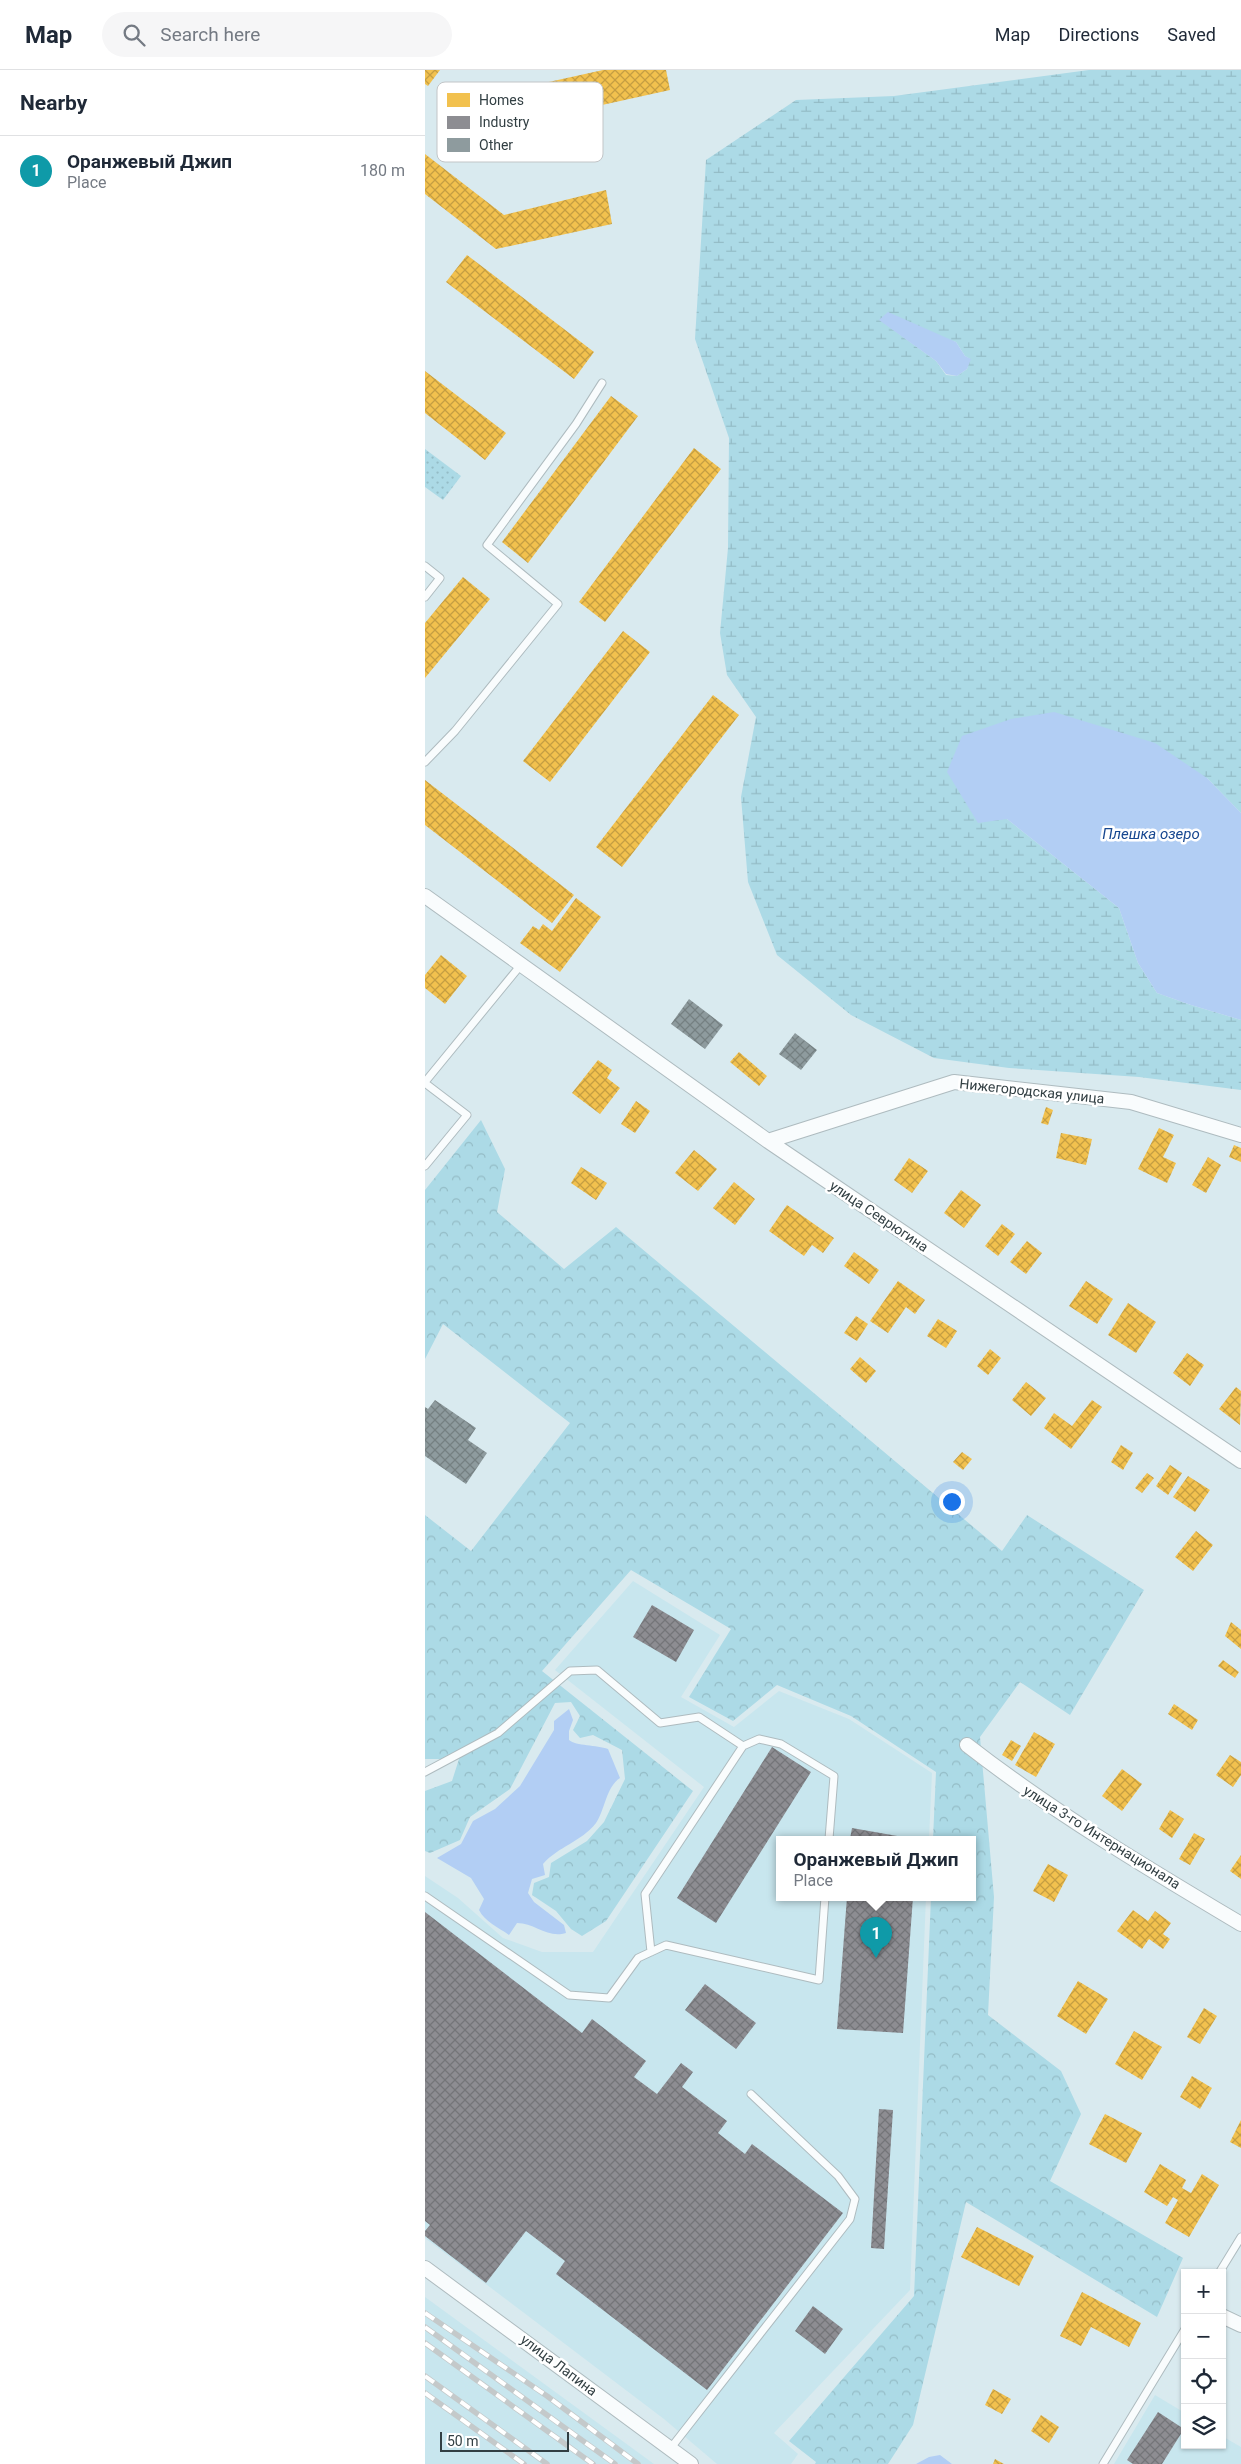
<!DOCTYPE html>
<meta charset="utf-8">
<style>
body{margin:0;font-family:Roboto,sans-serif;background:#f6f6f7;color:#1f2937}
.controls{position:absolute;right:15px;bottom:15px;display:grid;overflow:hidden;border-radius:0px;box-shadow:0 1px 4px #0004}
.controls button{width:45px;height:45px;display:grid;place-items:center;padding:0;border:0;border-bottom:1px solid #e0e1e3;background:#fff;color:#1f2937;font:25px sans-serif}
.scale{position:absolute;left:15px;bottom:12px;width:129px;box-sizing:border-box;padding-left:5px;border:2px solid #323f43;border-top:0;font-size:14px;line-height:18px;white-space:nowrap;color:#323f43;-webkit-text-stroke:4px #fff;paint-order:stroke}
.you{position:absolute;left:526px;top:1431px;width:18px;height:18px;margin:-12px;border:4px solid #fff;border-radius:50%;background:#1a73e8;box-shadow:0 0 0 8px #1a73e833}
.badge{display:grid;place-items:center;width:32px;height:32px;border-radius:50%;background:#6c7b7f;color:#fff;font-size:16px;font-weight:700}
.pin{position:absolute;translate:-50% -41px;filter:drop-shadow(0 1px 2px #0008)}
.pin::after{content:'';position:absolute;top:26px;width:18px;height:15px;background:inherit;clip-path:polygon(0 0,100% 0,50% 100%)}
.popup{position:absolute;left:351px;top:1766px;width:200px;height:65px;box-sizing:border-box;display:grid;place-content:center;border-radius:0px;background:#fff;filter:drop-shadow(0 1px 4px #0005);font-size:16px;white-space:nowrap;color:#747a83}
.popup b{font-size:19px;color:#1f2937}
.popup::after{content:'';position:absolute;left:50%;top:100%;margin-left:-10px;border:10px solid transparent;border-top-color:#fff}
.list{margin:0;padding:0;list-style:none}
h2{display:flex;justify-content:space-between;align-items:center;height:65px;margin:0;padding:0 20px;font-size:21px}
h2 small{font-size:16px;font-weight:400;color:#747a83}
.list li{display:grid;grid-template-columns:32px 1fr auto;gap:15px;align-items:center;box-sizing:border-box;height:70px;padding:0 20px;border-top:1px solid #e0e1e3}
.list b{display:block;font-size:19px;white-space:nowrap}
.list p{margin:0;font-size:16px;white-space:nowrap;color:#747a83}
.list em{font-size:16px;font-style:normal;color:#747a83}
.icon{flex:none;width:28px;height:28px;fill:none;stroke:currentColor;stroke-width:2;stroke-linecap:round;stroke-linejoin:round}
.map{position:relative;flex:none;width:816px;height:2394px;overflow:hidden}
header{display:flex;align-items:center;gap:30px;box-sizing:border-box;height:70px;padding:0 25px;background:#fff;border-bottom:1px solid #e0e1e3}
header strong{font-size:24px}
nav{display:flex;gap:28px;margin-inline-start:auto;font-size:18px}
.search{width:350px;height:45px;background:#f6f6f7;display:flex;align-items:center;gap:12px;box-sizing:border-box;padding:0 18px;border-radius:28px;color:#747a83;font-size:19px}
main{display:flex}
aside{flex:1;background:#fff}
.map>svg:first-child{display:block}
.built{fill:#c8e6ee}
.forest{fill:url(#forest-crowns)}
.wetland{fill:url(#wetland-marsh);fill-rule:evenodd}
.park{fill:url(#park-dots)}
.water{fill:#b2cef4}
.homes{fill:url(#homes-cross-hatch)}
.industry{fill:url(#industry-cross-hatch)}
.building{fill:url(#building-cross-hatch)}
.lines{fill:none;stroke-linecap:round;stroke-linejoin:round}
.lane-casing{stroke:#aebbbf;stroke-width:9}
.street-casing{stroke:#aebbbf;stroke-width:16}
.lane{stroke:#f9fcfd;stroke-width:7}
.street{stroke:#f9fcfd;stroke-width:14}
.rail-casing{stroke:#c4c9ca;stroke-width:5.5}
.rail{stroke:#fff;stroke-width:4;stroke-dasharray:11;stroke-linecap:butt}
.labels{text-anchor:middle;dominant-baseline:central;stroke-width:5;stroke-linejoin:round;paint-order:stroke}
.street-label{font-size:14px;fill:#323f43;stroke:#fff}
.water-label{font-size:15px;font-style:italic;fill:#174790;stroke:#fff}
.key{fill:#fff;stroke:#c2c5c7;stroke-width:1}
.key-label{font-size:14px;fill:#323f43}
</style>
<header>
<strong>Map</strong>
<div class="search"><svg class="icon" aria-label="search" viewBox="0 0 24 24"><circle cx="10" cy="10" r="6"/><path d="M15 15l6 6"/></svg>Search here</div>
<nav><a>Map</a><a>Directions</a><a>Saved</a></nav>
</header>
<main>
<aside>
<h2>Nearby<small></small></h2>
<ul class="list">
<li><span class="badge" style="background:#0f9aa8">1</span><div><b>Оранжевый Джип</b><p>Place</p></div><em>180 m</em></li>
</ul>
</aside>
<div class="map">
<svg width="816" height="2394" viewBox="0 0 816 2394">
<defs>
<pattern id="forest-crowns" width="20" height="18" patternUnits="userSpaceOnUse" patternTransform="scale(1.25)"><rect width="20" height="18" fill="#acdae6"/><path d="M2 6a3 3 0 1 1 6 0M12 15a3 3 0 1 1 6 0" fill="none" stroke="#94bcc6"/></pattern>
<pattern id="wetland-marsh" width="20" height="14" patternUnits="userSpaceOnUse" patternTransform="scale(1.25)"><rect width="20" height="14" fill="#acdae6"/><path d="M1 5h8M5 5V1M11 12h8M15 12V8" fill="none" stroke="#94bcc6"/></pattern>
<pattern id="park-dots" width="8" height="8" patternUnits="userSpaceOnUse" patternTransform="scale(1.25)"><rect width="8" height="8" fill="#acdae6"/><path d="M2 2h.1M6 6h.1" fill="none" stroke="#94bcc6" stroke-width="1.8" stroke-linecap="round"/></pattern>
<pattern id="homes-cross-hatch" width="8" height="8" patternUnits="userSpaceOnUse" patternTransform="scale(1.25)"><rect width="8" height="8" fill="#f2c14e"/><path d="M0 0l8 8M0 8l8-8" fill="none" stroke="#c59e42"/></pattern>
<pattern id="industry-cross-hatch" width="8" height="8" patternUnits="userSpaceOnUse" patternTransform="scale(1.25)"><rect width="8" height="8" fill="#8d8d92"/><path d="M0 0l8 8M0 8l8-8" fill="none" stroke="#747579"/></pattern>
<pattern id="building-cross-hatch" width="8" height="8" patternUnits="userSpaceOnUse" patternTransform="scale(1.25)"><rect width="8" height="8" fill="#8e9b9e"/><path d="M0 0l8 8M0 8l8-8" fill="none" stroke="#758082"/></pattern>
</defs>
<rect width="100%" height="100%" fill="#d9eaef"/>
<path class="built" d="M208 1511 295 1565 256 1627 309 1657 354 1621 424 1649 507 1703 504 1769H355V1827H501L485 2220 349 2363 373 2384 366 2394H292L239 2349 0 2168V1806L33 1828 78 1868 117 1882H168L279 1717 130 1600Z
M0 2227 229 2394H0Z
M730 2325 760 2343V2375H797V2366L816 2377V2394H689Z"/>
<path class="forest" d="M56 1050 80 1099 72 1142 139 1199 191 1157 577 1481 602 1445 719 1520 645 1645 595 1612 555 1667 569 1827 563 1945 636 2001 656 2044 625 2111 758 2188 732 2247 541 2132 488 2355 463 2394H390L391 2392 364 2371 489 2226 506 1827H547V1769H508L511 1702 426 1646 352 1615 308 1651 264 1627 306 1559 206 1500 117 1601 268 1721 181 1851 157 1866 146 1859 131 1841 107 1825 109 1813 124 1807 126 1793 162 1771 179 1752 200 1709 197 1680 168 1665 155 1668 148 1660 155 1646 146 1632 130 1633 85 1719 45 1747 35 1770 5 1783 0 1781V1721L27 1711 34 1689H0V1445L46 1481 145 1353 18 1254 0 1289V1120Z"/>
<path class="wetland" d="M664 0H816V743L782 708 582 749 694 838 713 893 732 923 766 935 816 950V1020L714 1007 584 998 509 988 426 945 352 885 323 812 316 727 331 647 302 605 295 563 303 478 304 368 270 269 281 90 371 30 469 26ZM455 250 531 272 540 286 545 289 542 299 532 306 521 305 511 291Z"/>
<path class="park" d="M0 379 36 406 18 430 0 417Z"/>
<path class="water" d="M463 242 531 272 540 286 546 289 542 299 532 306 521 304 511 291 454 250Z
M629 642 730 673 782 708 816 743V950L766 935 732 923 713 893 694 838 582 749 553 753 522 702 537 666 586 649Z
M144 1639 148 1650 144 1661V1670C151 1676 172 1675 183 1679L195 1708C181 1717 180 1740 171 1753 156 1772 134 1776 118 1794L120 1805 107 1809 103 1823 109 1832 139 1855 141 1863C123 1869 110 1853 92 1853L84 1865C73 1857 60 1852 54 1840L59 1829 46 1808 12 1788 36 1774 48 1751 70 1739 95 1716 129 1660V1651Z
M515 2385 527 2394H491L504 2387Z"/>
<path class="homes" d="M0 0H15L3 16 0 14Z
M178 0H241L245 20 73 58 65 25Z
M0 84 79 145 181 120 187 154 71 179 0 124Z
M42 185 169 282 149 309 21 212Z
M0 301 81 363 60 390 0 343Z
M186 326 213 346 103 493 77 472Z
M269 378 296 399 180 552 154 532Z
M38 507 65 529 0 608V553Z
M198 561 225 582 125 712 98 691Z
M288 625 314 645 197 797 171 777Z
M0 710 149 825 127 853 0 755Z
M151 828 176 847 135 902 95 873 108 856 114 860 118 854 127 861Z
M16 885 42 906 20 934 0 918V905Z
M314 982 342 1006 334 1016 305 992Z
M173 990 187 1000 182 1008 195 1018 175 1044 147 1023Z
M211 1031 225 1041 210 1063 196 1054Z
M621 1037 628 1040 623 1055 616 1053Z
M734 1058 749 1065 738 1087 751 1093 742 1113 713 1099Z
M636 1063 667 1069 661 1095 631 1088Z
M809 1075 816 1078V1092L804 1087Z
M269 1080 292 1099 273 1121 250 1103Z
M783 1087 796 1095 781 1123 767 1115Z
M484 1088 503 1101 487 1123 469 1110Z
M156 1097 182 1113 171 1130 146 1113Z
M309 1112 330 1129 310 1155 288 1138Z
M536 1120 556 1135 539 1158 519 1143Z
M362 1135 409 1168 398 1183 387 1175 379 1186 344 1161Z
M577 1154 590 1164 573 1186 560 1176Z
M602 1171 617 1183 601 1204 585 1192Z
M429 1182 454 1200 444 1214 419 1196Z
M473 1211 500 1230 490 1244 481 1237 463 1263 445 1251Z
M661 1211 688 1229 672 1254 644 1236Z
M703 1233 731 1252 711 1283 683 1265Z
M431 1246 443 1254 432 1271 419 1263Z
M513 1249 532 1261 521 1278 502 1266Z
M565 1279 576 1288 563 1305 552 1296Z
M762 1283 779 1295 765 1316 748 1303Z
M435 1287 451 1301 441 1313 425 1299Z
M601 1312 621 1328 606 1346 587 1330Z
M811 1317 816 1321 815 1355 794 1339Z
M667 1330 677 1337 646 1379 619 1358 629 1343 647 1356Z
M696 1375 708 1383 698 1400 686 1392Z
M537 1382 547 1389 538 1400 528 1392Z
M745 1395 757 1403 743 1425 731 1416Z
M722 1403 729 1408 717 1423 710 1418Z
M763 1406 785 1420 770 1442 748 1427Z
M771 1461 788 1475 768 1501 750 1487Z
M806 1552 816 1560V1579L800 1566Z
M798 1590 814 1602 810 1608 793 1596Z
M749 1634 773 1650 767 1660 743 1644Z
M609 1662 630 1674 611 1707 590 1695Z
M586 1670 596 1676 587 1691 577 1685Z
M805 1685 816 1692V1705L808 1717 791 1705Z
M697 1699 717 1714 697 1741 677 1726Z
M745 1740 759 1749 747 1768 734 1759Z
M769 1763 780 1769 765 1795 754 1789Z
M816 1785V1809L805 1801Z
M623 1794 643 1805 629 1832 608 1821Z
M708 1840 723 1851 730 1841 746 1853 738 1864 745 1869 738 1879 724 1869 717 1879 692 1861Z
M653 1911 683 1929 661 1964 632 1946Z
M779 1938 792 1946 775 1974 762 1967Z
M709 1961 737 1977 717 2010 690 1994Z
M767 2006 787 2018 775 2039 755 2027Z
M680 2044 717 2063 701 2093 664 2074Z
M816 2050V2078L805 2072Z
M735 2094 761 2110 757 2118 766 2123 777 2104 794 2115 764 2167 740 2153 753 2130 748 2127 742 2136 719 2122Z
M552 2157 609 2186 594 2216 536 2187Z
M657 2222 716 2253 704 2277 666 2257 656 2276 635 2266Z
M568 2319 586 2329 577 2344 560 2335Z
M616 2345 634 2357 624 2373 606 2361Z
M570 2389 579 2394H568Z"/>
<path class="industry" d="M227 1535 269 1560 251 1592 208 1567Z
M347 1677 386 1702 291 1853 252 1828Z
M427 1758 478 1767 477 1769H425Z
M422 1827H488L478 1963 412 1959Z
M0 1842 157 1963 167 1949 221 1991 209 2007 232 2024 256 1993 268 2002 257 2017 302 2051 293 2063 320 2084 327 2074 418 2143 282 2320 131 2204 140 2191 101 2161 61 2213 0 2166V2161L5 2155 0 2151Z
M280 1914 331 1953 311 1979 260 1940Z
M454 2039 468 2040 459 2179 446 2178Z
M388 2236 418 2259 400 2284 370 2261Z
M733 2342 759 2359 737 2394H708L702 2390Z"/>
<path class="building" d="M264 929 298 955 280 979 246 954Z
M370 963 392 980 376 1000 354 984Z
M10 1330 51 1358 43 1370 62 1383 41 1414 0 1386V1337L3 1339Z"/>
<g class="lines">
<defs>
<path id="lane" d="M0 496 15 508 0 527
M0 692 30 661 133 534 62 475 151 354 177 313
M0 1012 95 896
M0 1013 42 1045 0 1096
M0 1702 73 1663 145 1601 172 1600 235 1653 274 1647 318 1676
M0 1826 144 1925 184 1928 213 1888 241 1875 394 1910 400 1827
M226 1882 220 1824 318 1676 334 1669 356 1674 409 1706 404 1769
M794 2203 816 2167
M245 2379 425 2149 430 2129 413 2106 326 2024
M678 2394 760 2259"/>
<path id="street" d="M0 826 343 1071 816 1391
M343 1071 529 1012 706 1032 816 1065
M542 1675C628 1742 722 1798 816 1854
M0 2198 266 2394
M797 2246 816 2255"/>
</defs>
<use href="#lane" class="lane-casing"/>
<use href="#street" class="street-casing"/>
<use href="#lane" class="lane"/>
<use href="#street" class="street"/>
<defs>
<path id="rail" d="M0 2243 122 2326 213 2394
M0 2257 190 2394
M0 2273 168 2394
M0 2306 122 2394
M0 2323 99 2394"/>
</defs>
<use href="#rail" class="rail-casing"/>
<use href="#rail" class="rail"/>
</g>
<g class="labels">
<g class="street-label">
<text transform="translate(607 1021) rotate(6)">Нижегородская улица</text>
<text transform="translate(454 1146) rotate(34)">улица Севрюгина</text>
<text transform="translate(677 1767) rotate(32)">улица 3-го Интернационала</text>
<text transform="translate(134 2295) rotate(37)">улица Лапина</text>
</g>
<g class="water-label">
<text x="726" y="764">Плешка озеро</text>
</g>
</g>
<rect x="12" y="12" width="166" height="80" rx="8" class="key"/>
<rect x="22" y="23" width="23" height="14" fill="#f2c14e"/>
<rect x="22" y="46" width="23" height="13" fill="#8d8d92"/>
<rect x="22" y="68" width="23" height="14" fill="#8e9b9e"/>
<g class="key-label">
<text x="54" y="35">Homes</text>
<text x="54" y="57">Industry</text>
<text x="54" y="80">Other</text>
</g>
</svg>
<div class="controls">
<button>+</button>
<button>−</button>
<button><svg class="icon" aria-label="locate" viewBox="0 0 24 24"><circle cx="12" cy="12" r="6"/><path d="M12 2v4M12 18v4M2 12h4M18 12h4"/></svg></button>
<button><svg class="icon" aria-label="layers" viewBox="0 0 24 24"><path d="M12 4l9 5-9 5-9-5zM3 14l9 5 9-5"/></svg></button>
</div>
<div class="scale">50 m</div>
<div class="you"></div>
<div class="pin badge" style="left:451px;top:1888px;background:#0f9aa8">1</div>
<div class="popup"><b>Оранжевый Джип</b>Place</div>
</div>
</main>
